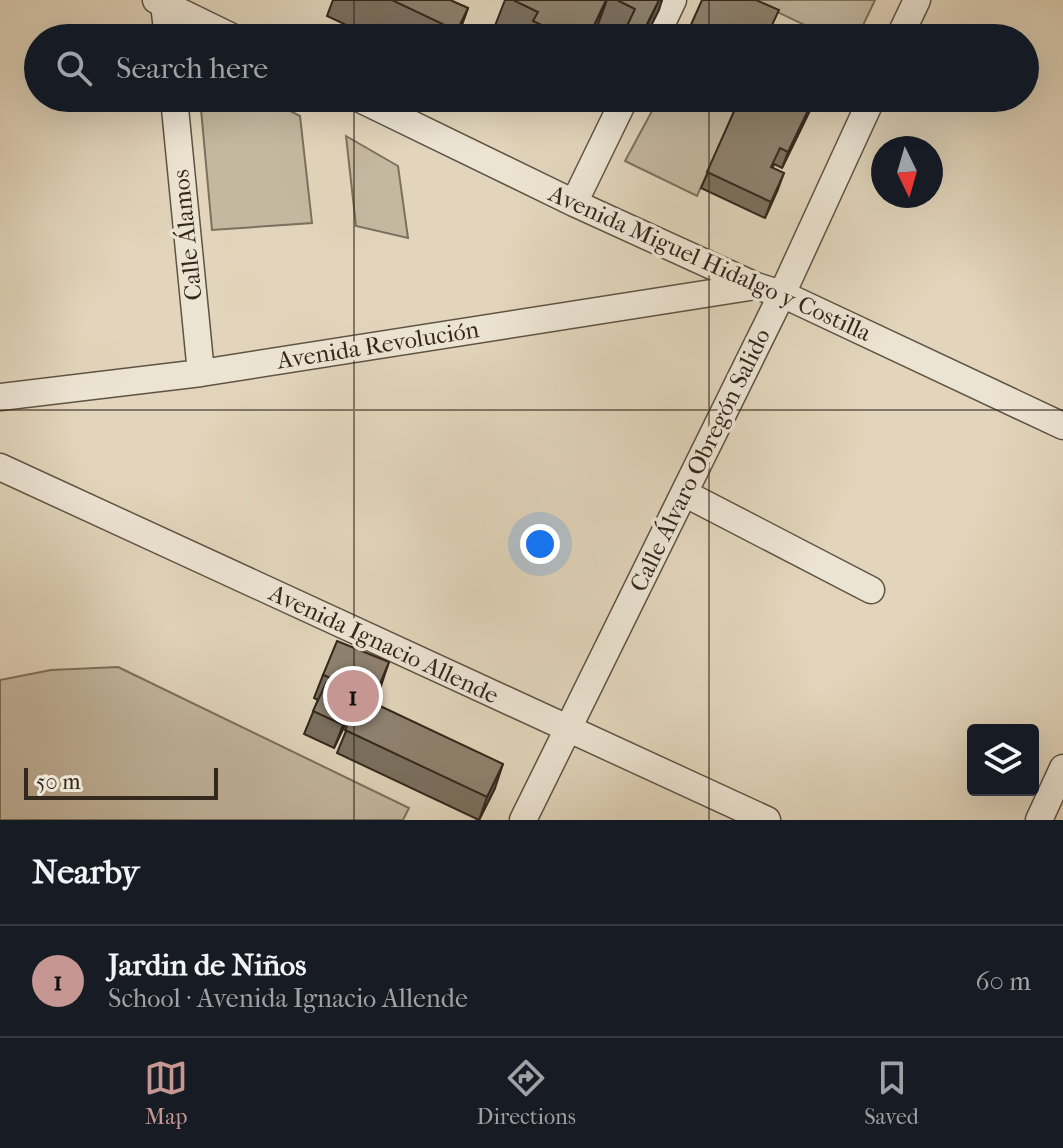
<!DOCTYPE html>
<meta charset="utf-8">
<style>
body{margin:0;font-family:"IM FELL French Canon",serif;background:#242831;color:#f1f3f6}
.controls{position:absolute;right:24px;bottom:24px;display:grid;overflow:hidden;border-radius:8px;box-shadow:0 8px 32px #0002}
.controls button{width:72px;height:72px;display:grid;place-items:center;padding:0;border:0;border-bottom:2px solid #363941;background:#171b24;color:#f1f3f6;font:40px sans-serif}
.compass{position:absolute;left:871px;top:136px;width:72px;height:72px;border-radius:50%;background:#171b24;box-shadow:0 8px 32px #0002;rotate:175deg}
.scale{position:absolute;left:24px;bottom:20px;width:194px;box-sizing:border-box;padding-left:8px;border:4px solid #33281d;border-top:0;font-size:22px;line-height:28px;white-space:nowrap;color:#33281d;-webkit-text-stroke:6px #ece4d3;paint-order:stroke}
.you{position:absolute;left:540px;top:544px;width:28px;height:28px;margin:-20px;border:6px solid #fff;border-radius:50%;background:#1a73e8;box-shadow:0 0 0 12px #1a73e833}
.badge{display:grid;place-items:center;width:52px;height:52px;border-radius:50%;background:#c59692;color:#111;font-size:26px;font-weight:700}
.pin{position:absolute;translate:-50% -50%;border:4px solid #fff;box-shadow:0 2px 8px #0006}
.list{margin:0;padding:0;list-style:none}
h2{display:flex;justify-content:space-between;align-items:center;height:104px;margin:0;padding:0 32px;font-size:34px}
h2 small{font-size:26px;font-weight:400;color:#9ea1a6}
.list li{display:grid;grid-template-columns:52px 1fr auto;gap:24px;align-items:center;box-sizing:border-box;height:112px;padding:0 32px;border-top:2px solid #363941}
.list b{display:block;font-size:30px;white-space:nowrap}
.list p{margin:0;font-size:26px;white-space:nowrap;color:#9ea1a6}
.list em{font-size:26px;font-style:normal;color:#9ea1a6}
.icon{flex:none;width:44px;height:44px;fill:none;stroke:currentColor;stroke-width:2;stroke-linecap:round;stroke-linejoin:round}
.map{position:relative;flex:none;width:1063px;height:820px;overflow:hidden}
.search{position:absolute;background:#171b24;box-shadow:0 8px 32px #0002;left:24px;right:24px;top:24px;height:88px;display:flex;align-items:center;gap:20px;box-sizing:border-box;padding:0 28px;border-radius:44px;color:#9ea1a6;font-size:30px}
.sheet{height:216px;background:#171b24}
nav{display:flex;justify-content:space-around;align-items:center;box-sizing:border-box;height:112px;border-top:2px solid #363941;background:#171b24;font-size:22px;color:#9ea1a6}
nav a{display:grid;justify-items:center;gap:4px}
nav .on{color:#c59692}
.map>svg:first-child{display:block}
.green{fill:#c4b8a0;stroke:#7c705e;stroke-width:2}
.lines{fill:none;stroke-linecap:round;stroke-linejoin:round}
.minor-casing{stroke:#5f5344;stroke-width:29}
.minor{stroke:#ece4d3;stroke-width:26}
.wall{fill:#7a705f;stroke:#33281d;stroke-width:2}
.shaded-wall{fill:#635b4e;stroke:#33281d;stroke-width:2}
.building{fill:#8e826f;stroke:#33281d;stroke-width:2}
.grid{fill:none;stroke:#33281d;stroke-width:2;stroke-opacity:0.55}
.labels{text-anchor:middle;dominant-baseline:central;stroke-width:7;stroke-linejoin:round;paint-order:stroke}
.street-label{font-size:24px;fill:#33281d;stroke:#ece4d3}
</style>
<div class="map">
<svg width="1063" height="820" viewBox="0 0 1063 820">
<rect width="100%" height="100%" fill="#e2d5bb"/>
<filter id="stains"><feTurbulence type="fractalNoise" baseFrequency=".0025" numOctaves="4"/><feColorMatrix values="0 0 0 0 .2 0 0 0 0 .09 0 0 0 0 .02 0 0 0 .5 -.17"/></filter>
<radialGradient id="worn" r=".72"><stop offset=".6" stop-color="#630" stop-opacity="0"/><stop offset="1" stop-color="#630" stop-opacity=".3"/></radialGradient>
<path class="green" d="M752 0H875L857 38H832Z
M200 98H265L300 116 312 223 212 230Z
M659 98H709L736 110 697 196 625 161Z
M346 136 398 166 408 238 356 226Z
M118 667 409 808 403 820H0V680L51 670Z"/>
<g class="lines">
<defs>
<path id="minor" d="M156 0 234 38
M164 4 168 38
M655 38 673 0
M899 38 917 0
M174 98 201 373
M358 98 574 203 756 286 782 294 1063 426
M574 203 625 98
M0 397 201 373 756 286
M0 467 767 820
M684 493 871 590
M523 820 782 294 872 98
M1039 820 1063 768"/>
</defs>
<use href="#minor" class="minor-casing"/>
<use href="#minor" class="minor"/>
</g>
<path class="wall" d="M333 0H450L468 8 457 38H374L327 16Z
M505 0H662L645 38H599L594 36 593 38H495L491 36Z
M709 98H748L767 111 773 98H816L782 168 774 164 773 167 778 189 765 218 701 188 735 110Z
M323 675 381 686 374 703 495 788 479 820 337 753 353 714 350 713 334 748 304 734 318 700 314 698Z"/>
<path class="shaded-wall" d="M607 0 593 38H588Z
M659 0H662L659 10 645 38H641Z
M468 8 457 38H454L457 31Z
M814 98H816L782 168 788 152Z
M784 173 778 189 765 218 771 202Z
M389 662 381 686 366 720 375 696Z
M356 698 347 721 334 748 343 725Z
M503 764 495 788 479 820 487 797Z"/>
<path class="building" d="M392 0H450L468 8 457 31Z
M513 0H606L588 38H569L533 21 538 12Z
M617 0H659L641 36 626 28 635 9Z
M702 0H756L779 10 766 38H685Z
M740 98H748L767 111 773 98H814L788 152 780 148 771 167 784 173 771 202 707 172Z
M337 641 389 662 375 696 323 675Z
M326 683 356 698 343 725 313 711Z
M361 697 503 764 487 797 345 730Z"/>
<path class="grid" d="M354 0V38M709 0V38M354 98V820M709 98V820M0 410H1063"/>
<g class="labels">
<g class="street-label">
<text transform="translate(187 235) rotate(-96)">Calle Álamos</text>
<text transform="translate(710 263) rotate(24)">Avenida Miguel Hidalgo y Costilla</text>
<text transform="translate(378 345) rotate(-9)">Avenida Revolución</text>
<text transform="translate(700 460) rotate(-64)">Calle Álvaro Obregón Salido</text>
<text transform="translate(384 644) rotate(25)">Avenida Ignacio Allende</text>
</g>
</g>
<rect width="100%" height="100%" filter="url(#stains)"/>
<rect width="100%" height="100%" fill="url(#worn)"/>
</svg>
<div class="controls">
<button><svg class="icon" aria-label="layers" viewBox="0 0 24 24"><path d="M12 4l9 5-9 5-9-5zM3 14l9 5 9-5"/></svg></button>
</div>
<svg class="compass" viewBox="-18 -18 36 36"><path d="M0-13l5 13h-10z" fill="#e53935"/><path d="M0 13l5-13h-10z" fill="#9ea1a6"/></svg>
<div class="scale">50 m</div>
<div class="you"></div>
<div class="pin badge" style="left:353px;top:696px">1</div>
<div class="search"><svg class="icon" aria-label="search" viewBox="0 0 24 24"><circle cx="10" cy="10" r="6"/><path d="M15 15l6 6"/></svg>Search here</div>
</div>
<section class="sheet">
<h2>Nearby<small></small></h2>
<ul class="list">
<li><span class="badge">1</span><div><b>Jardin de Niños</b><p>School · Avenida Ignacio Allende</p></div><em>60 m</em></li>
</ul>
</section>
<nav>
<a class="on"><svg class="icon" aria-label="map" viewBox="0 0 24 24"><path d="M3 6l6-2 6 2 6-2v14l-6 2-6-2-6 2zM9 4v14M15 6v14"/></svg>Map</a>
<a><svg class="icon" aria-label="directions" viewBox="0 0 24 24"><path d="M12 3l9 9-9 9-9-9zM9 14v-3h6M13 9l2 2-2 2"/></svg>Directions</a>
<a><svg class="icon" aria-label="saved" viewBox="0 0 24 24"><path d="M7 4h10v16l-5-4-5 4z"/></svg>Saved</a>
</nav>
